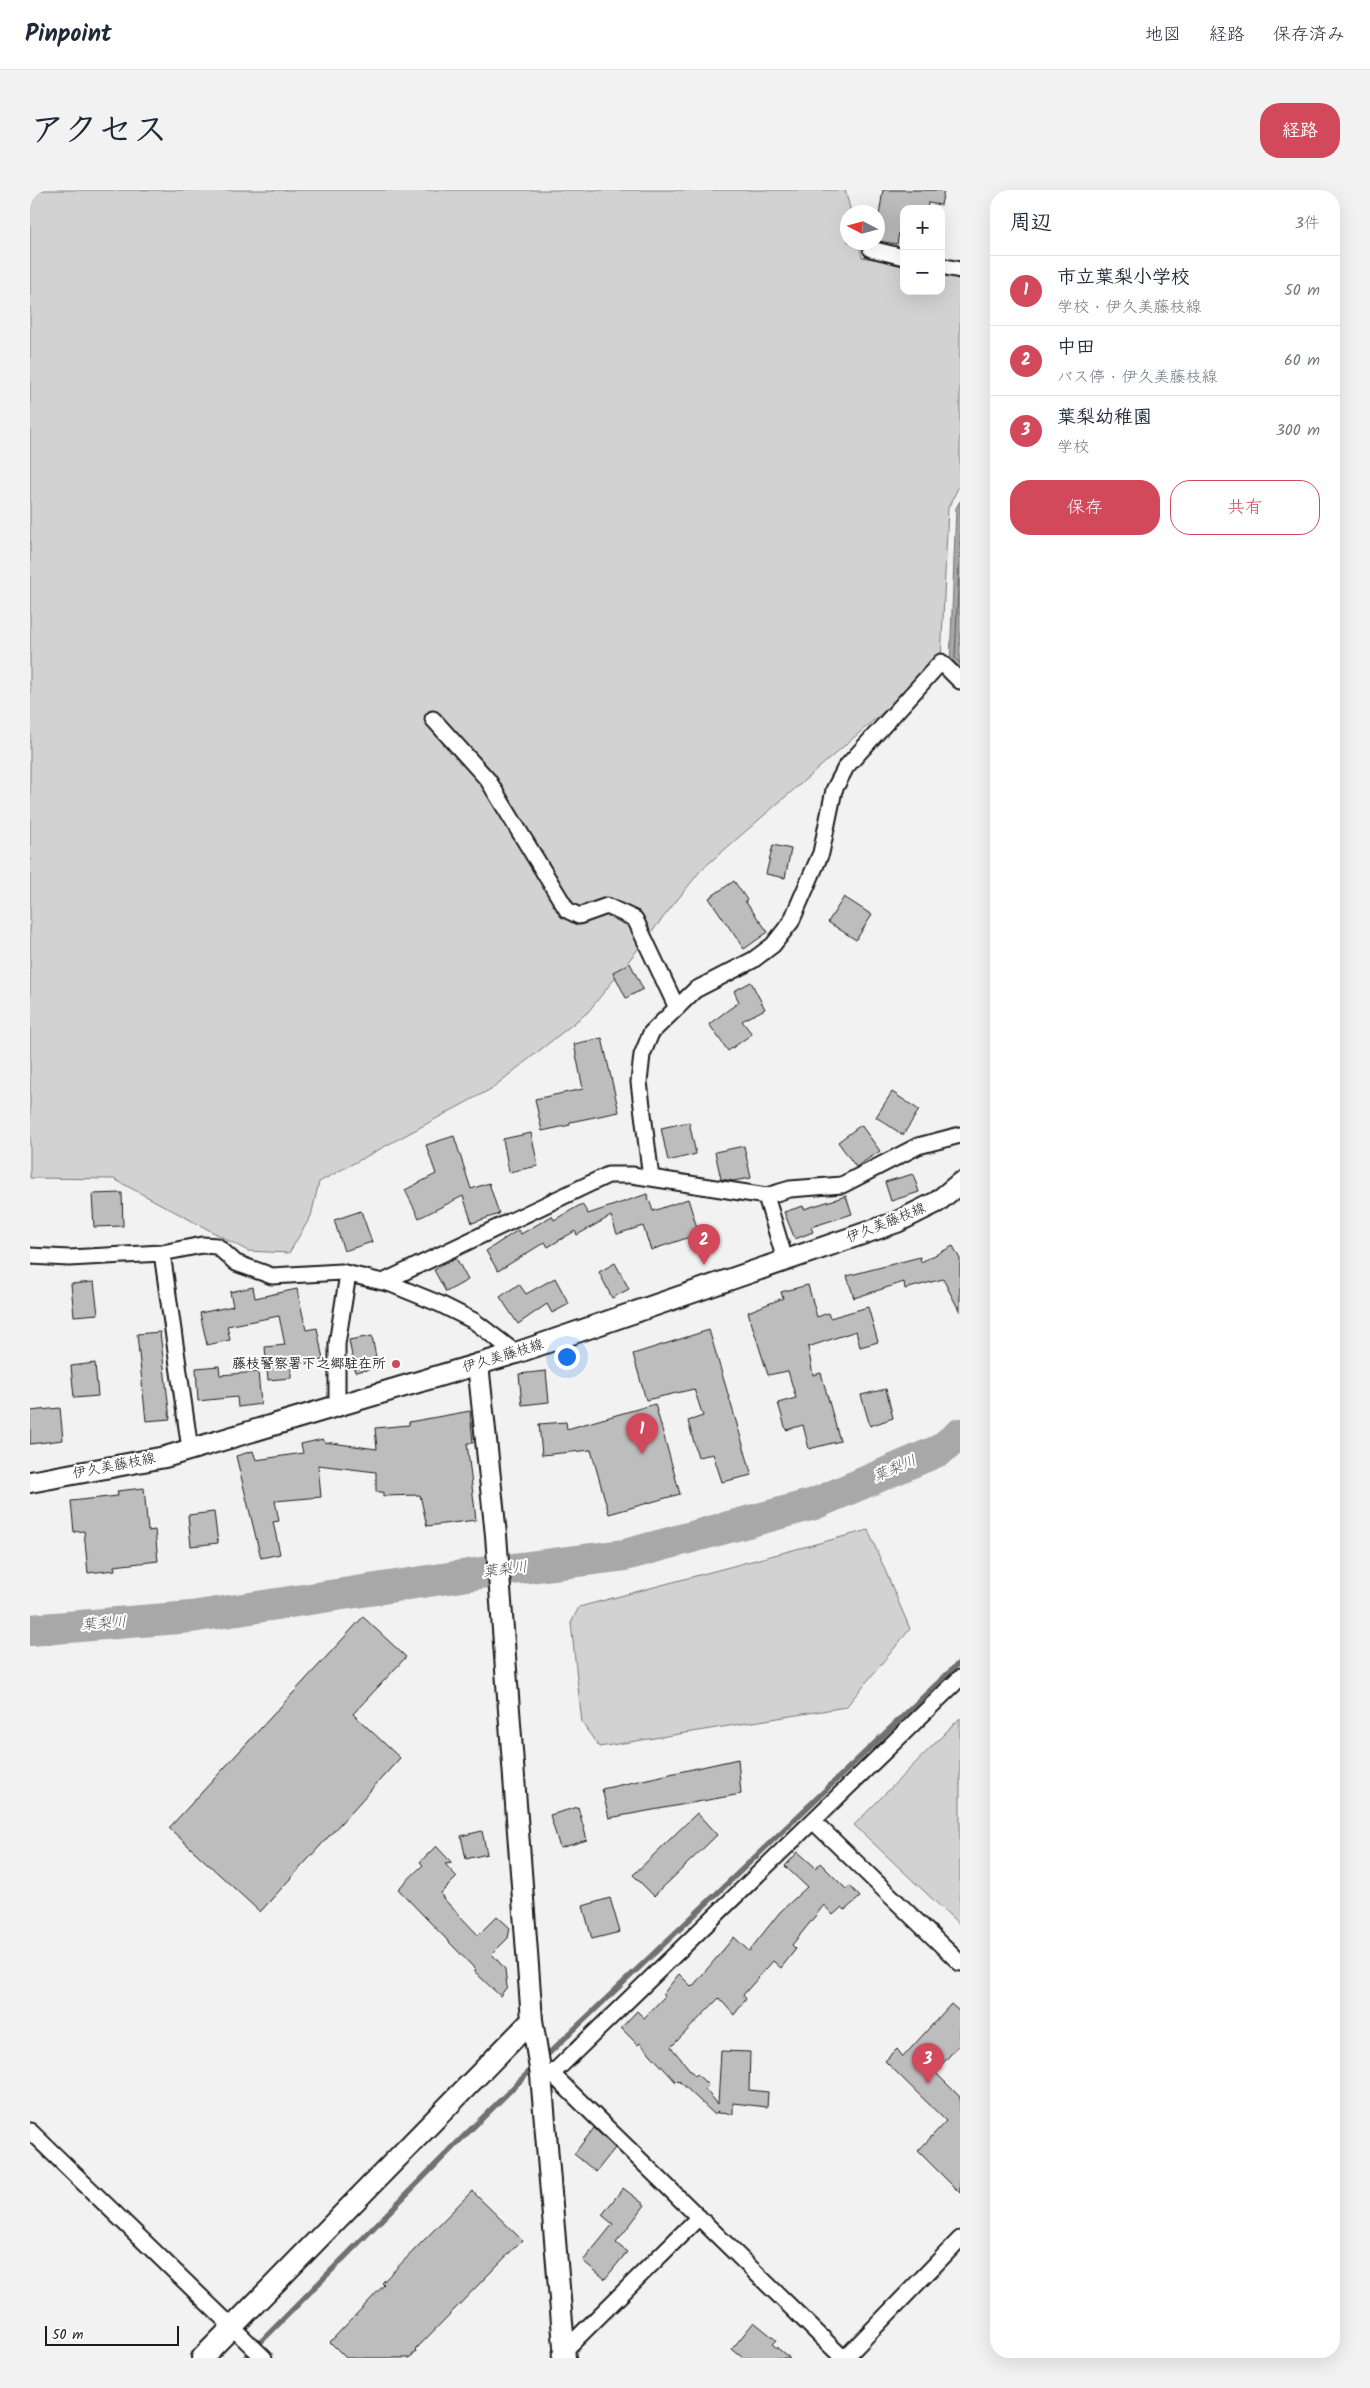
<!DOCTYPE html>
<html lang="ja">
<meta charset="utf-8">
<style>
body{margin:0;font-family:Kalam,"Klee One",sans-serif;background:#f2f2f3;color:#1f2937}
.controls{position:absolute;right:15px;top:15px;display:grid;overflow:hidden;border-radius:10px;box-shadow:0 5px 20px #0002}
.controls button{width:45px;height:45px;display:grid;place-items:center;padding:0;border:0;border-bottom:1px solid #e0e1e3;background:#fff;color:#1f2937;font:25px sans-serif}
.compass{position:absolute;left:810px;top:15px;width:45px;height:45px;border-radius:50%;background:#fff;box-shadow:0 5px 20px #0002;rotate:276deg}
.scale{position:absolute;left:15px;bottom:12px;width:134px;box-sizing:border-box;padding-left:5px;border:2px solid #1c1c1c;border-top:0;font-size:14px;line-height:18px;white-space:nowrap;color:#1c1c1c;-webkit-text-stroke:4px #fff;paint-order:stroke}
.you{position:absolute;left:536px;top:1166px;width:18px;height:18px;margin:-12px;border:4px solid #fff;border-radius:50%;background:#1a73e8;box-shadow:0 0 0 8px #1a73e833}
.badge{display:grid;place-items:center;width:32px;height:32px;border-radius:50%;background:#d1495b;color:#fff;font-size:16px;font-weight:700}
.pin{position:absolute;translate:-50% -41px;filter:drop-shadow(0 1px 2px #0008)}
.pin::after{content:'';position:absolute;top:26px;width:18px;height:15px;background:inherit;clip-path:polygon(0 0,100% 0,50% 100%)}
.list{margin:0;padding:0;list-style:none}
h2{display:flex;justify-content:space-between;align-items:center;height:65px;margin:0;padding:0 20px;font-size:21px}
h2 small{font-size:16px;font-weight:400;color:#747a83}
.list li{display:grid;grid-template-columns:32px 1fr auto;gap:15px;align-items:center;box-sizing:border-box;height:70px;padding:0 20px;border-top:1px solid #e0e1e3}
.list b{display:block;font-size:19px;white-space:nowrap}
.list p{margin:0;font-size:16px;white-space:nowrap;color:#747a83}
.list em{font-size:16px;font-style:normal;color:#747a83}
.actions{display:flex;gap:10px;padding:15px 20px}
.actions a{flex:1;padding:11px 0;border:1px solid #d1495b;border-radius:20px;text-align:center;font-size:18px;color:#d1495b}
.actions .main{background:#d1495b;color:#fff}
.map{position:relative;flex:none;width:930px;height:2168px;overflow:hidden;border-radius:20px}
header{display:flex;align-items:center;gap:30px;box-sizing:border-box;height:70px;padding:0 25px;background:#fff;border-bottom:1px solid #e0e1e3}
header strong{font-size:24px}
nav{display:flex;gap:28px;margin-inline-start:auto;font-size:18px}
.intro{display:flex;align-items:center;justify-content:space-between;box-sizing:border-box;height:120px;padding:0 30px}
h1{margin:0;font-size:35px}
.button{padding:12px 22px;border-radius:20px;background:#d1495b;color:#fff;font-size:18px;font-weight:700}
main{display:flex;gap:30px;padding:0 30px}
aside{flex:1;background:#fff;border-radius:20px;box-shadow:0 5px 20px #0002}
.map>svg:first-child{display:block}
.green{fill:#d2d2d2;stroke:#777}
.water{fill:#a8a8a8;stroke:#707070}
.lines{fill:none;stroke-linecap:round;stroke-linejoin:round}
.shore{stroke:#545454;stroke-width:1}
.stream{stroke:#707070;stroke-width:5.5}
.river{stroke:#a8a8a8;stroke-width:32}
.building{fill:#bdbdbd;stroke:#1c1c1c}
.street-casing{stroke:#1c1c1c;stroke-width:19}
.secondary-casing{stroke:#1c1c1c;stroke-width:24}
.street{stroke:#fff;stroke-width:15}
.secondary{stroke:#fff;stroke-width:20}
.poi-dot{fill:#d1495b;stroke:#fff;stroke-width:2}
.labels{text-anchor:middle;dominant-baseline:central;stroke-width:4;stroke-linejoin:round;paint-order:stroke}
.street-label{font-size:14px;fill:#1c1c1c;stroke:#fff}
.poi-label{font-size:14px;font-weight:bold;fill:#1c1c1c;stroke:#fff;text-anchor:end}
.water-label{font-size:15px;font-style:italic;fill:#5b5b5b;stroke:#fff}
</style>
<header>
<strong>Pinpoint</strong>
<nav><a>地図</a><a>経路</a><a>保存済み</a></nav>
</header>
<div class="intro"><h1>アクセス</h1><a class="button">経路</a></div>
<main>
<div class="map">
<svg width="930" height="2168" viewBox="0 0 930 2168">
<rect width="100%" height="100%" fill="#f2f2f2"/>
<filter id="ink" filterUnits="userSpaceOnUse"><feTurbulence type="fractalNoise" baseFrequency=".02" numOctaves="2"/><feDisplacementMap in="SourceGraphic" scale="10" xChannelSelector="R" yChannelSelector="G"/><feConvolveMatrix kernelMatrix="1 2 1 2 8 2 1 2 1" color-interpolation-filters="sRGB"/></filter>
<g filter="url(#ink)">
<path class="green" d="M0 0H815L821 22H818V52L828 53 832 67 874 74V101H911V80L930 83V294L918 318 911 472 671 680 558 822 461 899 289 992 281 1026 259 1063 218 1061 84 989 0 988Z
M838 1340 880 1439 816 1517 569 1557 552 1533 541 1433 549 1417Z
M930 1528V1735L824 1635Z"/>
<path class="water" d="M930 311V480L920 472 926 318Z"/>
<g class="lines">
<path class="shore" d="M930 353 925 468 930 473"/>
<path class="stream" d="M513 1869 930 1472
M215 2168 427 1953 504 1877"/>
<path class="river" d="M0 1440 161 1427 458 1382 595 1365 784 1314 910 1260 930 1244"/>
</g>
<path class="building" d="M853 0H914L911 15 898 13 897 19H874V44L869 43 867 54 848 51V32Z
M743 655 761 659 755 688 736 684Z
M704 691 717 710 715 711 738 742 714 759 679 708Z
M814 707 842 725 826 750 798 732Z
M600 773 613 799 596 808 583 782Z
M721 792 735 819 712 831 722 844 698 861 679 834 709 812 704 801Z
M572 848 589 922 540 932V935L512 941 505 909 553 899 544 854Z
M862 902 889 920 873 945 846 927Z
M659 932 666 964 638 971 631 938Z
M831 935 850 961 826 977 808 952Z
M501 943 508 976 479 982 473 949Z
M424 946 441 999 459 993 469 1024 442 1033 433 1006 389 1028 375 1000 406 984 396 955Z
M714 956 721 988 703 991 691 989 685 962Z
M883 984 889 1002 861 1011 855 992Z
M92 1003 93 1036 64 1037 62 1004Z
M617 1004 623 1021 658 1009 669 1044 621 1060 613 1036 587 1044 581 1026 547 1045 545 1041 518 1057 515 1052 468 1081 456 1061 488 1040 491 1044 522 1026 524 1030 552 1014 558 1024Z
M816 1006 822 1024 781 1037 783 1042 765 1049 754 1022 773 1016 774 1019Z
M331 1021 342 1052 314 1061 304 1030Z
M923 1056 930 1069V1122L913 1089 875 1099 874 1092 824 1108 817 1086 890 1067 891 1072Z
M426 1068 438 1090 416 1102 404 1080Z
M585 1073 599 1099 582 1108 569 1082Z
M525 1088 539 1114 522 1123 517 1114 488 1134 470 1107 489 1094 496 1104Z
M64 1092 68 1124 44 1126 41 1094Z
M778 1095 787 1127 798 1123 800 1128 838 1117 848 1152 830 1157 826 1141 778 1157 783 1185 791 1183 810 1251 779 1259 773 1235 756 1240 748 1213 766 1208 758 1181 738 1185 718 1122 753 1108 751 1102Z
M223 1097 225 1108 267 1099 276 1140 287 1138 293 1170 261 1177V1188L238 1190 235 1157 255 1155 249 1126 197 1136 200 1150 177 1155 170 1123 203 1116 200 1102Z
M679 1140 722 1285 692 1292 683 1264 668 1267 658 1231 673 1226 664 1199 616 1210 603 1164Z
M130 1142 140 1229 116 1231 107 1144Z
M342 1146 348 1178 325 1182 319 1150Z
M65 1173 68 1206 44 1208 41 1176Z
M189 1176 190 1185 228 1182 231 1214 208 1217 207 1207 168 1211 166 1178Z
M516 1181 519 1212 492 1215 489 1184Z
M856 1199 863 1228 840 1236 831 1205Z
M625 1214 650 1304 579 1324 561 1260 512 1265 509 1234 536 1232 537 1239Z
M30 1218 33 1250 0 1254V1221Z
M440 1221 443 1253H437L446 1330 397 1336 390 1305 353 1306V1302H346V1282L288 1275 291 1307 245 1311 249 1331 243 1332 250 1364 231 1368 206 1266 223 1261 226 1270 273 1263 271 1254 293 1249 294 1252 347 1259 345 1238 379 1235V1232Z
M114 1298 118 1341 125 1340 128 1371 84 1376 85 1380 58 1383 54 1341 44 1342 41 1311 88 1306 87 1301Z
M184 1322 188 1353 161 1356 158 1325Z
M333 1427 376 1467 323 1524 370 1568 230 1722 139 1638Z
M708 1569 711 1604 579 1628 572 1599Z
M548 1617 557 1650 530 1658 520 1625Z
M667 1623 687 1645 624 1706 603 1685Z
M452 1641 457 1664 436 1669 431 1646Z
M406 1656 422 1673 415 1674 427 1687 411 1703 413 1708 448 1745 467 1726 480 1738 478 1748 462 1764 475 1779 477 1797 470 1806 444 1781 446 1780 368 1699 393 1675 390 1672Z
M768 1662 786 1678 790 1673 816 1699 820 1696 830 1707 815 1720 812 1717 803 1725 794 1715 762 1755 766 1759 751 1778 743 1771 713 1805 716 1809 704 1825 689 1808 641 1857 665 1886 667 1884 678 1895 675 1899 688 1914 691 1861 720 1862 719 1900 738 1902 737 1917 703 1913V1924L687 1923 688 1921 684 1924 648 1890 646 1892 610 1853 608 1855 591 1838 607 1821 614 1828 635 1806 633 1804 649 1784 662 1797 704 1747 719 1761 750 1722 777 1697 755 1676Z
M580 1708 590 1742 562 1749 553 1716Z
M921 1814 930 1822V1854L905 1882 930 1907V2003L888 1961 916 1931 855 1871 867 1859 873 1867Z
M564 1938 585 1958 566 1982 544 1964Z
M593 1998 615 2015 586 2053 597 2062 575 2089 553 2071 583 2034 572 2025Z
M442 2001 492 2050 385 2160 386 2161 380 2168H316L300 2152 354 2095 352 2093Z
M724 2132 746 2150 742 2154 760 2168H713L702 2159Z"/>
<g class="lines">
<defs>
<path id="street" d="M841 59 874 67
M911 76 930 80
M403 529 458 590 537 720 549 726 577 716 605 729 647 818
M621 988 609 892 612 865 621 843 665 800 723 770 743 755 761 732 791 663 804 600 816 577 911 472 930 491
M736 1006 760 999 812 995 888 956 930 945
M132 1063 160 1259
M0 1066 39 1068 132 1063 172 1055 187 1056 206 1073 242 1086 311 1082 361 1094 410 1114 444 1131 486 1163
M353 1092 578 985H602L736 1006 755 1070
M307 1216V1154L318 1084
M783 1631 930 1773
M522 1884 813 2168
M511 1885 522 1884 930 1488
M0 1941 234 2168
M530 2165 669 2027
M815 2168 930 2049"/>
<path id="secondary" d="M448 1174 466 1345 502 1830 511 1885 535 2168
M0 1292 135 1267 307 1216 486 1163 867 1032 907 1012 930 993
M172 2168 502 1830"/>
</defs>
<use href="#street" class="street-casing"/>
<use href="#secondary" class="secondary-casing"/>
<use href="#street" class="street"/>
<use href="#secondary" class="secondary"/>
</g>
</g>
<circle class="poi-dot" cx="366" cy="1174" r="5"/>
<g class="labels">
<g class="street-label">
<text transform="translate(856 1033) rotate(-22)">伊久美藤枝線</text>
<text transform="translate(473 1166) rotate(-17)">伊久美藤枝線</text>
<text transform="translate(84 1276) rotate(-11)">伊久美藤枝線</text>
</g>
<g class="poi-label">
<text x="356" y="1174">藤枝警察署下之郷駐在所</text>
</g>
<g class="water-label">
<text transform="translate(865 1279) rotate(-23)">葉梨川</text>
<text transform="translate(475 1380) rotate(-7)">葉梨川</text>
<text transform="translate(74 1434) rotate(-4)">葉梨川</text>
</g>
</g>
</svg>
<div class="controls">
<button>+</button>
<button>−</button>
</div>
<svg class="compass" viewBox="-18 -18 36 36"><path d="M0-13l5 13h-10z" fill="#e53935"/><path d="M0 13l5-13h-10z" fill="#747a83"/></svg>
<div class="scale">50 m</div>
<div class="you"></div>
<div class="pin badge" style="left:612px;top:1264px">1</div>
<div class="pin badge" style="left:674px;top:1075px">2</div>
<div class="pin badge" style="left:898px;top:1894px">3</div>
</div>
<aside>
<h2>周辺<small>3件</small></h2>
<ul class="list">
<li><span class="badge">1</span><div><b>市立葉梨小学校</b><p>学校 · 伊久美藤枝線</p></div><em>50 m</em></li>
<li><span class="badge">2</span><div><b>中田</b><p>バス停 · 伊久美藤枝線</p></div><em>60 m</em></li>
<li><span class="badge">3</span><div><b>葉梨幼稚園</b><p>学校</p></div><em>300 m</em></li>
</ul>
<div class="actions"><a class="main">保存</a><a>共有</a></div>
</aside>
</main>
